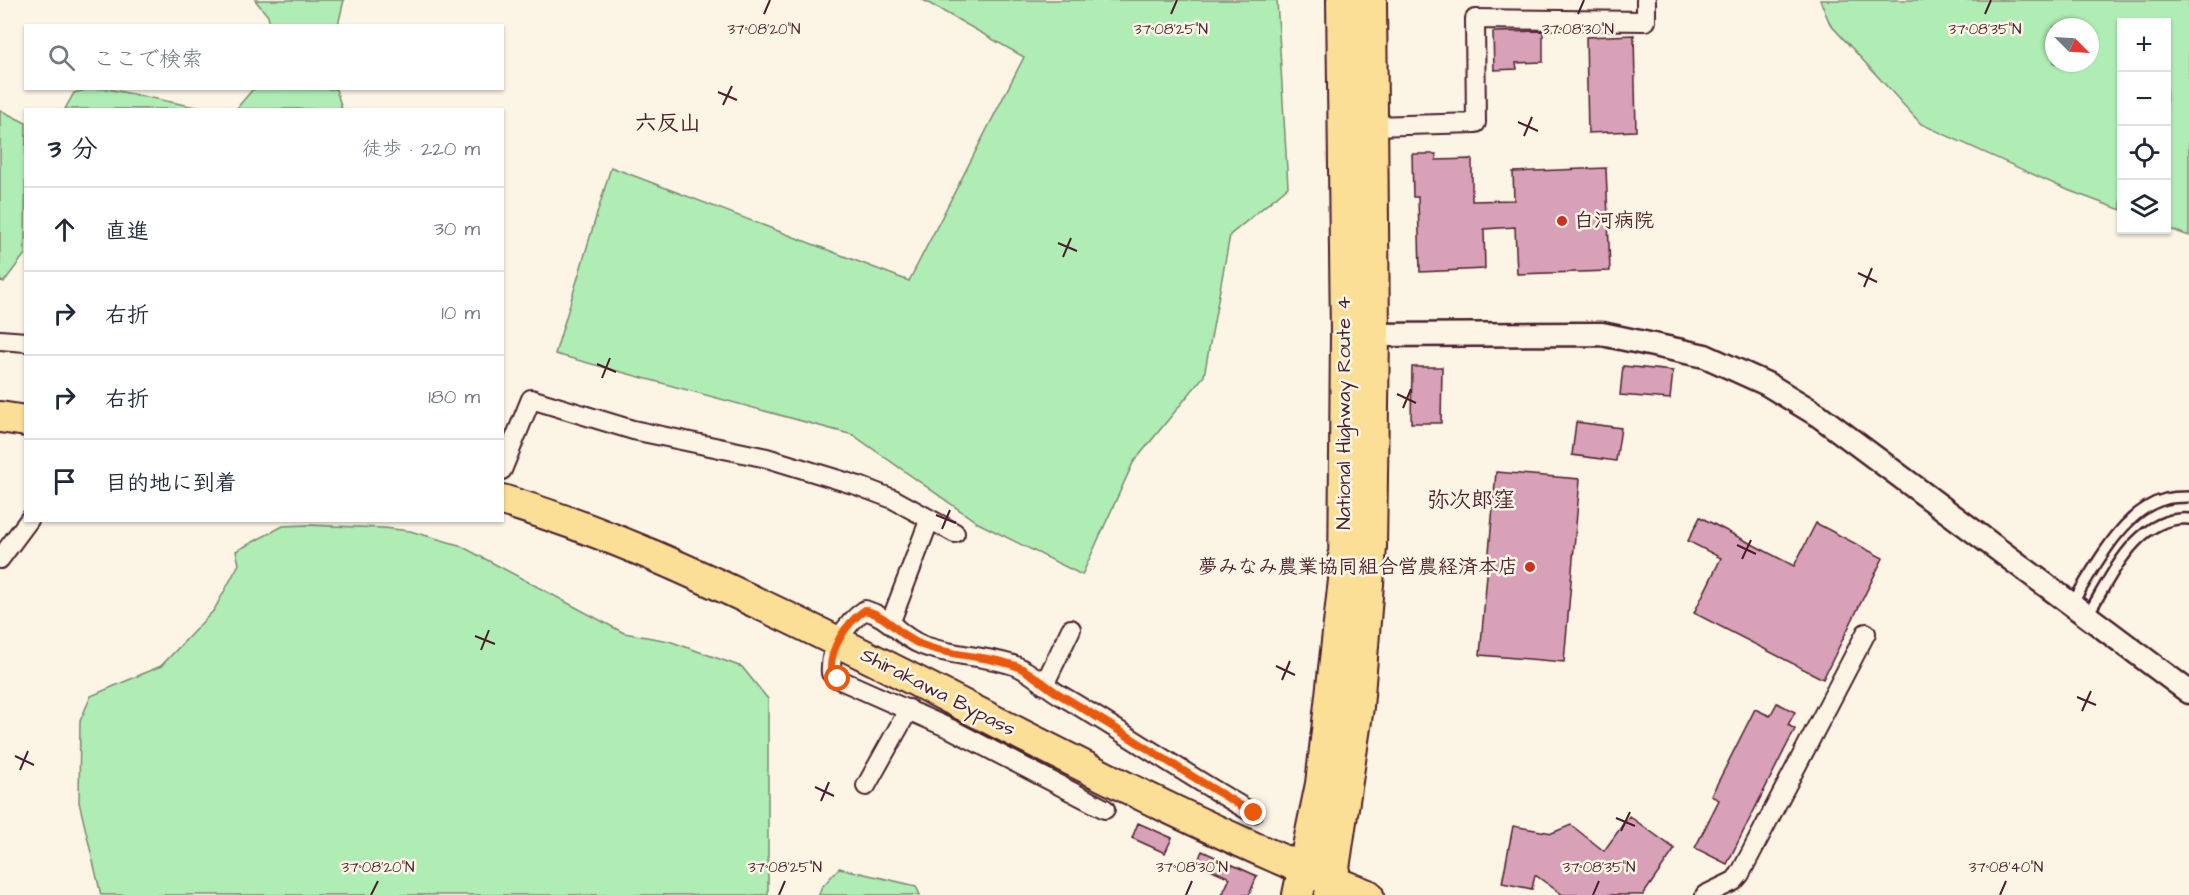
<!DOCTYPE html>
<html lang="ja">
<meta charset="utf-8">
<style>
body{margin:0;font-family:"Architects Daughter","Klee One",sans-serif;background:#f2f2f3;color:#1f2937}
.controls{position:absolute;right:18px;top:18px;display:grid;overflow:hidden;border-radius:0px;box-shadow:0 2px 4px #0004}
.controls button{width:54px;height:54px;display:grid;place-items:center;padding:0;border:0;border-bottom:2px solid #e0e1e3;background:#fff;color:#1f2937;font:30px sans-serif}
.compass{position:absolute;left:2045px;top:18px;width:54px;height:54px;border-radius:50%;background:#fff;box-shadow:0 2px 4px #0004;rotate:114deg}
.stop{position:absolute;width:18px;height:18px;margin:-14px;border:4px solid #ea580c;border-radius:50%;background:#fff}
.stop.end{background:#ea580c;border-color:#fff;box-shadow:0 2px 6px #0008}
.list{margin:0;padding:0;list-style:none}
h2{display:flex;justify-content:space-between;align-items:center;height:78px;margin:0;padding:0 24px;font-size:26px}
h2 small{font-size:20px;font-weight:400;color:#747a83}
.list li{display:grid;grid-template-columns:39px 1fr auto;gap:18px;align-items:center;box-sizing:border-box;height:84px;padding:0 24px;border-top:2px solid #e0e1e3}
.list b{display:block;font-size:22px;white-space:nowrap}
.list em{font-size:20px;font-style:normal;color:#747a83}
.icon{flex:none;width:33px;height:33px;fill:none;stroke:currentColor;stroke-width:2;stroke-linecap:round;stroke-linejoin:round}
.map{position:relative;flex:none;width:2189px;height:895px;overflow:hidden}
.search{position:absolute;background:#fff;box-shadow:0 2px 4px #0004;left:24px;top:24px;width:480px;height:66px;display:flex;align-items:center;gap:15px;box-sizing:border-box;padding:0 21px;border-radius:0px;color:#747a83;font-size:22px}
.panel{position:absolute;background:#fff;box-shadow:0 2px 4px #0004;left:24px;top:108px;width:480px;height:414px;border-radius:0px}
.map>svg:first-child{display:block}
.green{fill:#afedb4;stroke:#7c8670;stroke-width:1.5;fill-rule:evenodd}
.building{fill:#d8a1b7;stroke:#4a1f2b;stroke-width:1.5}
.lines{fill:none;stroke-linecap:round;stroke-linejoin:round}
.service-casing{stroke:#4a1f2b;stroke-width:14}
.minor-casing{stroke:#4a1f2b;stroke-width:22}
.tertiary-casing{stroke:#4a1f2b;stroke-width:27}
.trunk-casing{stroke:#4a1f2b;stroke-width:34}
.service{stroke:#fcf5e5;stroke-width:9}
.minor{stroke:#fcf5e5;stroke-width:18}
.tertiary{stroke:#fcf5e5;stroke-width:22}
.trunk{stroke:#fbdf96;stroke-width:30}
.route{stroke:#ea580c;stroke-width:8}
.ticks{fill:none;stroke:#4a1f2b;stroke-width:2}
.poi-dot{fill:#c8321e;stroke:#fcf5e5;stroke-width:2}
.labels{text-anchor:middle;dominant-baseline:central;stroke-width:5;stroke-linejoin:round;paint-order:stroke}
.poi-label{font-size:20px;font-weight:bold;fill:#4a1f2b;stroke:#fcf5e5;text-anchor:start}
.street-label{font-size:20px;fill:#4a1f2b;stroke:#fcf5e5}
.quarter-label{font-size:22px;font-weight:bold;fill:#4a1f2b;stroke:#fcf5e5}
.ticks-label{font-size:15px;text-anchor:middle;fill:#4a1f2b;stroke:#fcf5e5;stroke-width:5;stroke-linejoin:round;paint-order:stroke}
</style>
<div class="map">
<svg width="2189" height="895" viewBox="0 0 2189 895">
<rect width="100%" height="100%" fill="#fcf5e5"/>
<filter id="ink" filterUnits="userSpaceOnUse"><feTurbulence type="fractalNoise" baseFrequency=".0167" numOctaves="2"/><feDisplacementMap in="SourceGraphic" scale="12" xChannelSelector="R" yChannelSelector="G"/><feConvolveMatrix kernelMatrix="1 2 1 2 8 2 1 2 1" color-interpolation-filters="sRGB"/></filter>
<g filter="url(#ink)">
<path class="green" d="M255 0H344L338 25 270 26 268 16Z
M923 0H1277L1288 187 1230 235 1204 376 1133 463 1082 575 978 523 853 435 555 354 611 167 909 281 1024 57Z
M1820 0H2189V236L2167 228 2166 22H2122L2121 210 2070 191 1921 124 1830 24ZM2054 27H2090V63H2054Z
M92 88 108 89 205 109H65L74 93Z
M254 88 336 89 342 109H236Z
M0 110 26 123 25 254 4 282 0 281Z
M307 525 384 528 410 531 459 545 624 633 669 641 742 667 768 699V895H101L79 802 80 721 91 696 161 666 214 610 239 564 236 551 283 526Z
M839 868 916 886 920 895H819L821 888Z"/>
<path class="building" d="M1543 31V62L1516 63 1517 69 1494 70 1493 32Z
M1634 35 1636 131 1588 133 1586 37Z
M1412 154H1436V160L1472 159V201L1514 200 1513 172 1606 168 1610 271 1517 274 1515 227 1484 229 1485 269 1420 272 1418 197H1413Z
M1623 366 1673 371 1670 399 1620 395Z
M1412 367H1442L1441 423H1411Z
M1576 422 1621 428 1616 461 1572 455Z
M1496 472 1580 479 1564 662 1480 655Z
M1700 517 1794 566 1816 523 1883 558 1823 679 1694 613 1721 558 1688 541Z
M1777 703 1795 712 1788 725 1795 729 1727 864 1695 848 1719 800 1711 796 1755 709 1770 716Z
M1629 816 1675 849 1643 895H1563L1535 875 1532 889 1502 883 1513 826 1552 833 1571 825 1604 851Z
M1138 823 1172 838 1165 853 1132 838Z
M1202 851 1257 876 1249 895H1222L1230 878 1197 863Z"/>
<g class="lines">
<defs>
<path id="service" d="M2072 604C2093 570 2123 509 2166 499 2173 497 2182 497 2189 497
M2087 616C2111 578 2136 515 2189 519"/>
<path id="minor" d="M1372 126 1476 123 1475 19 1646 21V0
M0 340 26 342
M502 470 531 399 633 430 767 458 859 486 893 499 955 533
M0 559 29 520
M891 621 929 521
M1044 685 1071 629
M866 786 909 709
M1105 809 953 730 838 679 831 673C829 649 846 623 865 610 892 618 898 636 922 645 952 657 986 655 1016 666 1032 672 1047 688 1062 696 1127 734 1188 776 1253 813
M1705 895 1734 881 1740 874 1866 633"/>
<path id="tertiary" d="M1358 335 1602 334 1705 356 1767 384 1818 415 2189 692"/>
<path id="trunk" d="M0 417 26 421
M502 500C596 528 684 568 772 610 971 704 1162 816 1368 895
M1298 895 1321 784 1344 580 1346 335 1342 0
M1330 895 1358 707 1371 547 1374 335 1371 0"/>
</defs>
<use href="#service" class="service-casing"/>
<use href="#minor" class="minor-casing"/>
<use href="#tertiary" class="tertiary-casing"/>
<use href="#trunk" class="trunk-casing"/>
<use href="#service" class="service"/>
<use href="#minor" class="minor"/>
<use href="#tertiary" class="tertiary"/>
<use href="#trunk" class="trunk"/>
</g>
</g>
<g class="lines" filter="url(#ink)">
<path class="route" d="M838 679 831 673C829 649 846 623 865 610 892 618 898 636 922 645 952 657 986 655 1016 666 1032 672 1047 688 1062 696 1127 734 1188 776 1254 813"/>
</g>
<path class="ticks" d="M764 14 770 0M1171 14 1177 0M1578 14 1584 0M1985 14 1991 0M718 92 737 100M723 105 732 86M1518 122 1538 131M1524 136 1532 117M1058 243 1077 251M1063 257 1071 238M1858 273 1877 282M1864 287 1872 268M597 364 616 372M602 378 610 358M1397 394 1416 403M1403 408 1411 389M936 515 956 523M942 529 950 510M1737 545 1756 554M1742 559 1751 540M475 636 495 644M481 650 489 630M1276 666 1295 675M1282 680 1290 661M2077 697 2096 705M2082 711 2091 691M15 756 34 765M20 770 28 751M815 787 834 796M821 801 829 782M1616 818 1635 826M1621 831 1630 812M371 895 378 881M779 895 785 881M1186 895 1192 881M1593 895 1599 881M2000 895 2006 881"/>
<g class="poi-dot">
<circle cx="1562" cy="221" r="6"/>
<circle cx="1530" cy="567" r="6"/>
</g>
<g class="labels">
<g class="poi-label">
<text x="1574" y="221">白河病院</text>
<text x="1518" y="567" text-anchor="end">夢みなみ農業協同組合営農経済本店</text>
</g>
<g class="street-label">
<text transform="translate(1344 413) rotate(-90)">National Highway Route 4</text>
<text transform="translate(938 692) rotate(27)">Shirakawa Bypass</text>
</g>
<g class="quarter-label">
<text x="668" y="123">六反山</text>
<text x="1471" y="500">弥次郎窪</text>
</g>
</g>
<g class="ticks-label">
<text x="764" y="34">37°08'20"N</text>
<text x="1171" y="34">37°08'25"N</text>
<text x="1578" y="34">37°08'30"N</text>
<text x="1985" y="34">37°08'35"N</text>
<text x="378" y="872">37°08'20"N</text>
<text x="785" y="872">37°08'25"N</text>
<text x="1192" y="872">37°08'30"N</text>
<text x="1599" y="872">37°08'35"N</text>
<text x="2006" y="872">37°08'40"N</text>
</g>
</svg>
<div class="controls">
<button>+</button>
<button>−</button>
<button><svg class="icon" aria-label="locate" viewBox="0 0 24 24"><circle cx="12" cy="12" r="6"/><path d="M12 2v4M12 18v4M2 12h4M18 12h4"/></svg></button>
<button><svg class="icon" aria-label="layers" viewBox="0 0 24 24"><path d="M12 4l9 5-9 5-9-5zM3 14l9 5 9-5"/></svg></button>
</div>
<svg class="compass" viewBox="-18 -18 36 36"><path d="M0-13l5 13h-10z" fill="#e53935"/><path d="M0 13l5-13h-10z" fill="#747a83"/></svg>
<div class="stop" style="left:838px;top:679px"></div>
<div class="stop end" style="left:1254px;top:813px"></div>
<div class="search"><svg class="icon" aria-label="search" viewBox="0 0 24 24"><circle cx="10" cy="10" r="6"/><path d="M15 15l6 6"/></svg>ここで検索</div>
<section class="panel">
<h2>3 分<small>徒歩 · 220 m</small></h2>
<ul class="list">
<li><svg class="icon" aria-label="ahead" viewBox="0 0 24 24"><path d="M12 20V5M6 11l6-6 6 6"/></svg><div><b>直進</b></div><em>30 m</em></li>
<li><svg class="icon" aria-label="right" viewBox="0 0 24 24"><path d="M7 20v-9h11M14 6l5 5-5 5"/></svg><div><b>右折</b></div><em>10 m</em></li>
<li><svg class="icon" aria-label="right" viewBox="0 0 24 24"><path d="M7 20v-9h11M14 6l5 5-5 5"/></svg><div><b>右折</b></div><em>180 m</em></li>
<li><svg class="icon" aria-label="arrive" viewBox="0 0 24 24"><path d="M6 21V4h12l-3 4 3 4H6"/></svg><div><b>目的地に到着</b></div></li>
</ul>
</section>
</div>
